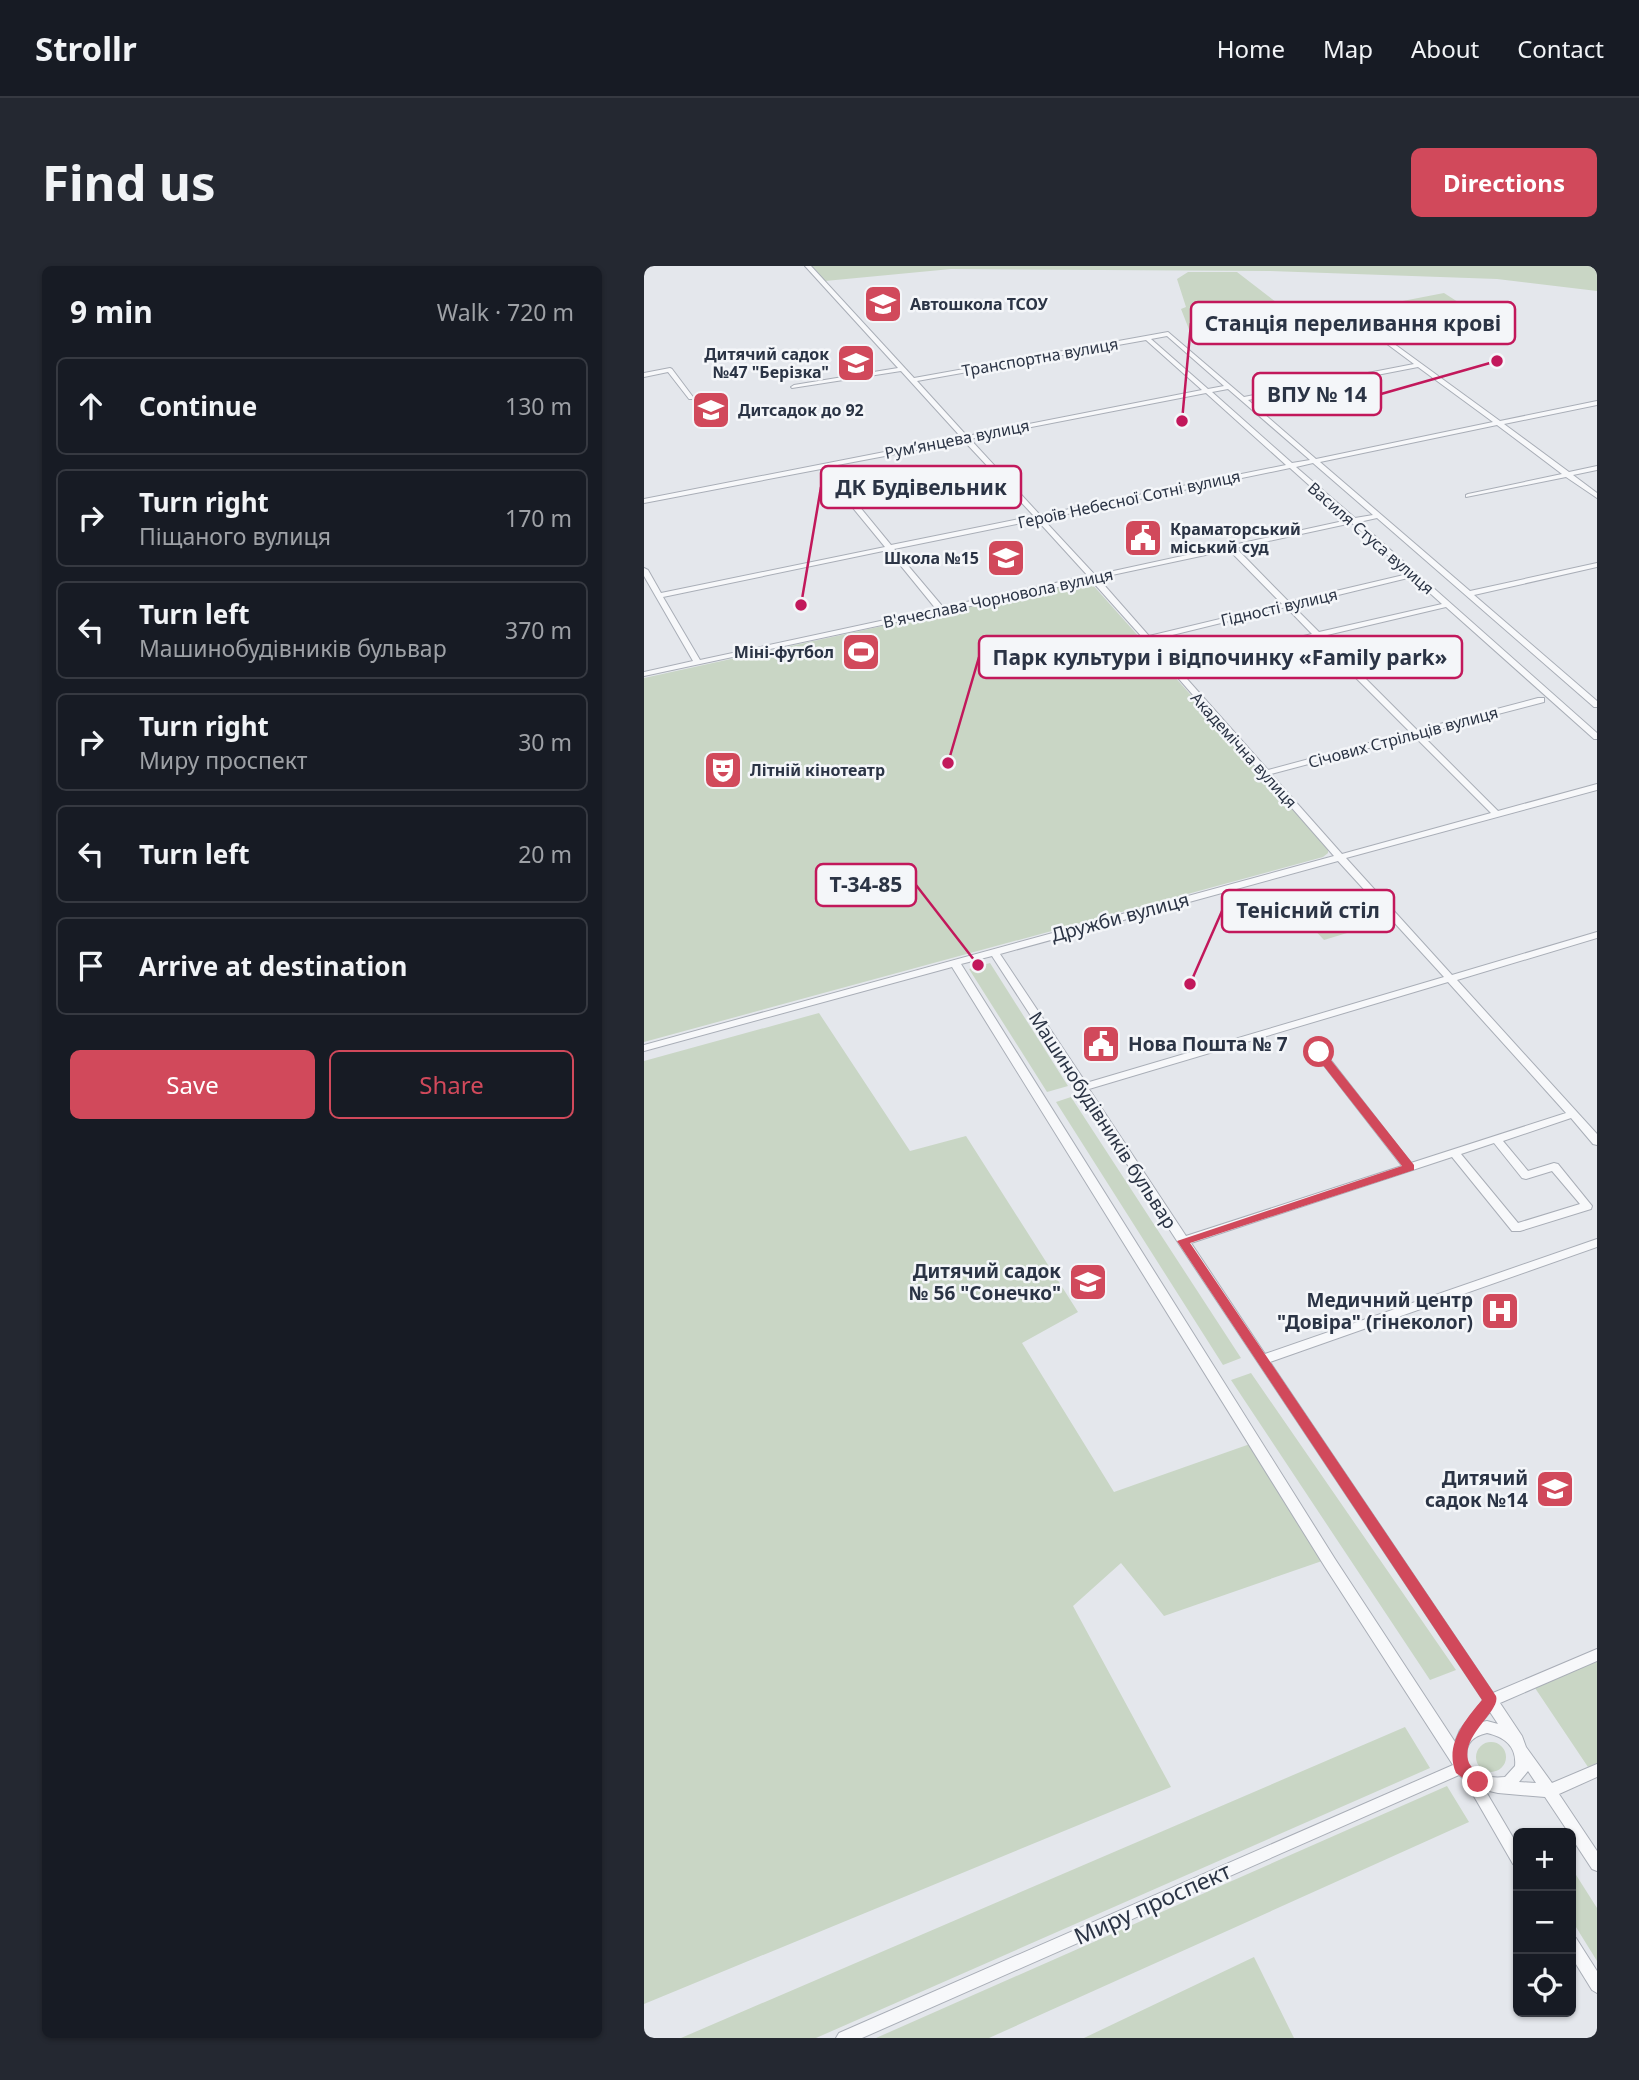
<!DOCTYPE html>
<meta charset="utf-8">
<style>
body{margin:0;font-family:"Noto Sans",sans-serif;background:#242831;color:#f1f3f6}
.controls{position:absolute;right:21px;bottom:21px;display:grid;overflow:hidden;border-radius:10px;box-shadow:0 2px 5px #0004}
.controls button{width:63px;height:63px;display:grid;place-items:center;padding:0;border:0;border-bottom:2px solid #363941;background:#171b24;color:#f1f3f6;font:35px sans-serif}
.stop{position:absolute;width:21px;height:21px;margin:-16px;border:5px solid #d1495b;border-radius:50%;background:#fff}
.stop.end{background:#d1495b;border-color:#fff;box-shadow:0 2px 7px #0008}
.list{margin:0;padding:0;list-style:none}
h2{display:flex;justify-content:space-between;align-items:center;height:91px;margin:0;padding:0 28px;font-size:30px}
h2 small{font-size:23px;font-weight:400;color:#9ea1a6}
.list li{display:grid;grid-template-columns:46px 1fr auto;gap:21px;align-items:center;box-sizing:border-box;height:98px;margin:0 14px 14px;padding:0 14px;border:2px solid #363941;border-radius:10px}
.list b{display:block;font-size:26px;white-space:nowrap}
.list p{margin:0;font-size:23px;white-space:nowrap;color:#9ea1a6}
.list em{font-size:23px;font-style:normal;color:#9ea1a6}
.actions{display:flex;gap:14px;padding:21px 28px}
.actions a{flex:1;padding:16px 0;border:2px solid #d1495b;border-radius:10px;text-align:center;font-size:24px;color:#d1495b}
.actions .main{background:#d1495b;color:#fff}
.icon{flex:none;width:38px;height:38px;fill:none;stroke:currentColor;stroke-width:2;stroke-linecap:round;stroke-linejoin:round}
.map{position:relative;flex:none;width:953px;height:1772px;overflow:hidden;border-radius:10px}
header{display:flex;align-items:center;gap:42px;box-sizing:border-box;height:98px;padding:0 35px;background:#171b24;border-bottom:2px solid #363941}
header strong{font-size:33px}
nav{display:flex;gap:38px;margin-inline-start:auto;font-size:24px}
.intro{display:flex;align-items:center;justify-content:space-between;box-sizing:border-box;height:168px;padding:0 42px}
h1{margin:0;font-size:49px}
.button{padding:18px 32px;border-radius:10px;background:#d1495b;color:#fff;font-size:24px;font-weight:700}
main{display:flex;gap:42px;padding:0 42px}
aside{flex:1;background:#171b24;border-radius:10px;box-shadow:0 2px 5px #0004}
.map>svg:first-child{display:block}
.green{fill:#c9d6c5}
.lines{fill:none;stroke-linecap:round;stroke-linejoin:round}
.minor-casing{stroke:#a9aeb7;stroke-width:2}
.minor{fill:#f7f8fa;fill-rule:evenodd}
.route{fill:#d1495b}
.labels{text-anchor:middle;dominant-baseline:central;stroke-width:5;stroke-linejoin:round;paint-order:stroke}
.far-poi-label{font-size:16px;font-weight:bold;fill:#2b3445;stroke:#f4f6f9;text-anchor:start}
.far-street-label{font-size:16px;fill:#2b3445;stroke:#f4f6f9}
.street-label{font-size:19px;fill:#2b3445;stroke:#f4f6f9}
.poi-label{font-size:19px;font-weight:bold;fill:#2b3445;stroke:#f4f6f9;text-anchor:end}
.near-street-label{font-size:23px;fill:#2b3445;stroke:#f4f6f9}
.leader{fill:none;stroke:#c2185b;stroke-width:2.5}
.callout-dot{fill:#c2185b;stroke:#f4f6f9;stroke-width:2.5}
.callout{fill:#f4f6f9;stroke:#c2185b;stroke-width:2.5}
.callout-label{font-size:21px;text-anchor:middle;font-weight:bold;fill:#2b3445}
</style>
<header>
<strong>Strollr</strong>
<nav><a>Home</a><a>Map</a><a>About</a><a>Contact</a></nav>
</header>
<div class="intro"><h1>Find us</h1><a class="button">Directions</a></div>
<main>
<aside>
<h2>9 min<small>Walk · 720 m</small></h2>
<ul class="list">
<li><svg class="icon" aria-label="ahead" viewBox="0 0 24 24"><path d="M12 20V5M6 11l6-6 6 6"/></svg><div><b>Continue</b></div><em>130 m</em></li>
<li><svg class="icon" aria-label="right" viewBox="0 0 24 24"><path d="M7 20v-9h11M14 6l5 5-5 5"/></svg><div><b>Turn right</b><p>Піщаного вулиця</p></div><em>170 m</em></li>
<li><svg class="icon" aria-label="left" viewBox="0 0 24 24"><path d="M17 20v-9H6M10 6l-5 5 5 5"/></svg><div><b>Turn left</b><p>Машинобудівників бульвар</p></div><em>370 m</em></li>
<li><svg class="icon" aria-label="right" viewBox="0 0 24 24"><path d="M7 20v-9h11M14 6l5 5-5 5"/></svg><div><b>Turn right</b><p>Миру проспект</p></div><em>30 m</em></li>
<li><svg class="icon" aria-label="left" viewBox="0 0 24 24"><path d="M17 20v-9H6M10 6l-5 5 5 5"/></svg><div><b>Turn left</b></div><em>20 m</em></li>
<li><svg class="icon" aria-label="arrive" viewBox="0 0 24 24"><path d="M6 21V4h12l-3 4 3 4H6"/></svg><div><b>Arrive at destination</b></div></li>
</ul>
<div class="actions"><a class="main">Save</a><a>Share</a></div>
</aside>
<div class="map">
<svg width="953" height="1772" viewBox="0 0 953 1772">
<rect width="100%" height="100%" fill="#e4e7ec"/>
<path class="green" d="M168 0H953V25L853 13 626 5 307 3 181 15Z
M544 6H593L654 53 548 71 537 43 542 41 533 13Z
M800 27 850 59 755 78 707 45Z
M440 316 448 318 684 583V587L679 591 0 776V412Z
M688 651 703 667 680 674 665 658Z
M346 697 424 820 403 826 325 703Z
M175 747 266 885 322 870 434 1046 378 1077 470 1226 606 1178 678 1295 520 1350 477 1297 429 1340 527 1521 0 1738V795Z
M427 831 597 1092 579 1099 412 836Z
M607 1107 812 1404 786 1414 587 1114Z
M953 1395V1497L944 1501 891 1422Z
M761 1461 786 1502 172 1772H37Z
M832 1491a15 15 0 1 1 30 0a15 15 0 1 1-30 0Z
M803 1520 825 1556 345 1772H232Z
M927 1601 953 1642V1695L927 1653Z
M610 1691 650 1772H440Z"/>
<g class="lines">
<defs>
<path id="minor" d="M161 0H167L270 112 524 66 600 131 770 98 692 40V38L694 37 856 155 953 135V139L860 158 925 206 953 200V204L929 209 953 227V232L922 211 822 231V229L824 228 918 208 853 159 676 196 826 325 953 297V301L830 329 953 435V441H950L733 252 715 256 953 467V473H950L802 341 679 370 773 464 894 432H900V436L777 468 854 545 953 518V524L702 592 808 709 953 666V672L813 714 953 868V879L949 878 927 852 859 875 884 905 910 897 914 898 948 940 947 943 876 965H868L808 891 547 977 621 1088 953 973V981L626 1096 849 1427 953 1383V1395L856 1437 878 1470 882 1481 908 1517 953 1498V1511L915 1528 953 1585V1605L948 1603 927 1571V1567H925L901 1531 854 1527 841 1524 874 1580V1600L869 1598 820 1513 815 1509 218 1772H192L195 1767 809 1499 681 1301 308 701 0 785V779L690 590 528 405H525V402L501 375H498V371L447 314 0 410V406L49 395 0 310V302L4 304 17 327 241 281 177 203 0 237V233L317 171 257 105 148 122 147 121 150 119 254 102ZM523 70 580 120 564 123 507 73ZM502 74 558 124 323 170 273 115ZM774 101 849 156 672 193 604 134ZM584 123 666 194 648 197 568 126ZM562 127 642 199 396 249 326 173ZM320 175 390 250 247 279 183 201ZM669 197 729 249 711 252 652 201ZM646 202 704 254 451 309 399 253ZM393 254 444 310 299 341 250 283ZM708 257 764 308 645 336 592 282ZM244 284 292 343 56 394 19 331ZM585 284 638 338 505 370 454 312ZM768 311 798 338 675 366 649 340ZM642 341 668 368 532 400 508 374ZM672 372 766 466 624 504 535 404ZM770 470 847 547 698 588 627 508ZM694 595 800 711 442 817 356 688ZM348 690 535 978 839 1434 816 1464 811 1476 691 1293 317 698ZM804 716 922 847 767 897 679 784H671L670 786 671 788 758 900 542 970 445 823ZM850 877 878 912 882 913 908 905 936 938 874 957 817 888ZM846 1446 854 1458 843 1455 838 1456ZM843 1467C861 1471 873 1481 871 1500L861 1511C845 1513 835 1509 823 1499 820 1481 825 1471 843 1467ZM884 1505 892 1517 875 1516Z
M26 102 28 103 49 131V133H45L24 106 0 111V107Z
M927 1670 932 1672 953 1705V1727L948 1724 927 1690Z"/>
</defs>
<use href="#minor" class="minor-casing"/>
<use href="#minor" class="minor"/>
</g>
<path class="route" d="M671 784H679L770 899V904L546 977 852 1430C857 1445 818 1468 824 1494 826 1503 837 1507 841 1516L834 1523 812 1507C800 1479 821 1454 838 1434L533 975 758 900 671 789Z"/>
<defs>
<symbol id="school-square" viewBox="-11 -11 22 22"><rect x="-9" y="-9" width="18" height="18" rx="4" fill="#d1495b" stroke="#f4f6f9"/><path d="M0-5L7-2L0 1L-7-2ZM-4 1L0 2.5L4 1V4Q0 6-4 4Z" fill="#fff"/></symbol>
<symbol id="civic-square" viewBox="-11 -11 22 22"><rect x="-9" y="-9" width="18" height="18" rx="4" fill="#d1495b" stroke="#f4f6f9"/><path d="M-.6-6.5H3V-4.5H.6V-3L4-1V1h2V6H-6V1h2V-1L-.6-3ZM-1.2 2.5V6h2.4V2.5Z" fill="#fff"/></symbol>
<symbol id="stadium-square" viewBox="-11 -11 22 22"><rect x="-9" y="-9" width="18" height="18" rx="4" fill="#d1495b" stroke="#f4f6f9"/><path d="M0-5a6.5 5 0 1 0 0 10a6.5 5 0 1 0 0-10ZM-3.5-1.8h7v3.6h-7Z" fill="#fff"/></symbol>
<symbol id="theatre-square" viewBox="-11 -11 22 22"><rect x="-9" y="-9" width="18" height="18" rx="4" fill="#d1495b" stroke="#f4f6f9"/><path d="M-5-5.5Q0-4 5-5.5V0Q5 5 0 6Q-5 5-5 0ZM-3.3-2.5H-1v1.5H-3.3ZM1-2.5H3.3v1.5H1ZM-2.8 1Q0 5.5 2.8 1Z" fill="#fff"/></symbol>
<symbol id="hospital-square" viewBox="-11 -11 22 22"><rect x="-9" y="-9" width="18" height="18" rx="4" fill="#d1495b" stroke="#f4f6f9"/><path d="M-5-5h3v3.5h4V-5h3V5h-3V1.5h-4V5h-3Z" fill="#fff"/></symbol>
</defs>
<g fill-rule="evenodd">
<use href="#school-square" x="217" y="16" width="44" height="44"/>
<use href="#school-square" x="190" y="75" width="44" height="44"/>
<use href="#school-square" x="45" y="122" width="44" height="44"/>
<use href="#civic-square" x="477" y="250" width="44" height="44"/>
<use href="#school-square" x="340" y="270" width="44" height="44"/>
<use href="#stadium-square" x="195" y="364" width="44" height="44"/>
<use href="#theatre-square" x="57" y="482" width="44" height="44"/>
<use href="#civic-square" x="435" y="756" width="44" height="44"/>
<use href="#school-square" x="422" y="994" width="44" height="44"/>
<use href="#hospital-square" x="834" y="1023" width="44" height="44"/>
<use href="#school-square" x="889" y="1201" width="44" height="44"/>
</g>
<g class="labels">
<g class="far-poi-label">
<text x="266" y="38">Автошкола ТСОУ</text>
<text x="185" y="88" text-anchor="end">Дитячий садок<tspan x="185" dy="18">№47 "Берізка"</tspan></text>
<text x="94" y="144">Дитсадок до 92</text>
<text x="526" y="263">Краматорський<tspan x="526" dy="18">міський суд</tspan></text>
<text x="335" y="292" text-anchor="end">Школа №15</text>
<text x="190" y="386" text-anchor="end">Міні-футбол</text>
<text x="106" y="504">Літній кінотеатр</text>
</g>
<g class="far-street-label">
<text transform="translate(396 91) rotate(-10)">Транспортна вулиця</text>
<text transform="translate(313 173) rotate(-11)">Рум’янцева вулиця</text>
<text transform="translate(485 233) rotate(-12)">Героїв Небесної Сотні вулиця</text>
<text transform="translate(727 272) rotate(41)">Василя Стуса вулиця</text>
<text transform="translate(354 332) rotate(-12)">В'ячеслава Чорновола вулиця</text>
<text transform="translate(635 341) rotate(-13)">Гідності вулиця</text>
<text transform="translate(759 471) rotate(-15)">Січових Стрільців вулиця</text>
<text transform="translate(600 484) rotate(48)">Академічна вулиця</text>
</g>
<g class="street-label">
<text transform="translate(476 651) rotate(-15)">Дружби вулиця</text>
<text transform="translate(459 854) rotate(57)">Машинобудівників бульвар</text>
</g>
<g class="poi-label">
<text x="484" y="778" text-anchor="start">Нова Пошта № 7</text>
<text x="417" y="1005">Дитячий садок<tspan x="417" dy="22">№ 56 "Сонечко"</tspan></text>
<text x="829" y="1034">Медичний центр<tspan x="829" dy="22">"Довіра" (гінеколог)</tspan></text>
<text x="884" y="1212">Дитячий<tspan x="884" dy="22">садок №14</tspan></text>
</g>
<g class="near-street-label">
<text transform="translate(508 1637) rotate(-24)">Миру проспект</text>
</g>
</g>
<path class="leader" d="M538 155L547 57M853 95L737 128M157 339L177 221M304 497L335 391M334 699L272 619M546 718L578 645"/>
<g class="callout-dot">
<circle cx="538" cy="155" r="7"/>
<circle cx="853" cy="95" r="7"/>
<circle cx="157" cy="339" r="7"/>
<circle cx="304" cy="497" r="7"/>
<circle cx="334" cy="699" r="7"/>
<circle cx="546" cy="718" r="7"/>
</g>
<g class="callout">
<rect x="547" y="36" width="324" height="42" rx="7"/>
<rect x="609" y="107" width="128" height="42" rx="7"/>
<rect x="177" y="200" width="200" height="42" rx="7"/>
<rect x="335" y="370" width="483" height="42" rx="7"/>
<rect x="172" y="598" width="100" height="42" rx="7"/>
<rect x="578" y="624" width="172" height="42" rx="7"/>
</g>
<g class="callout-label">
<text x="709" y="65">Станція переливання крові</text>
<text x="673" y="136">ВПУ № 14</text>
<text x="277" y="229">ДК Будівельник</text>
<text x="576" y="399">Парк культури і відпочинку «Family park»</text>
<text x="222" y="626">Т-34-85</text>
<text x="664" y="652">Тенісний стіл</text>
</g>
</svg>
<div class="controls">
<button>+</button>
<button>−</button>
<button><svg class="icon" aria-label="locate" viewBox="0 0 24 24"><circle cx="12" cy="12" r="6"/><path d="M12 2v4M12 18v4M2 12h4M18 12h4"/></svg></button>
</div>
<div class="stop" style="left:675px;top:786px"></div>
<div class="stop end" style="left:834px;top:1516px"></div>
</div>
</main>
